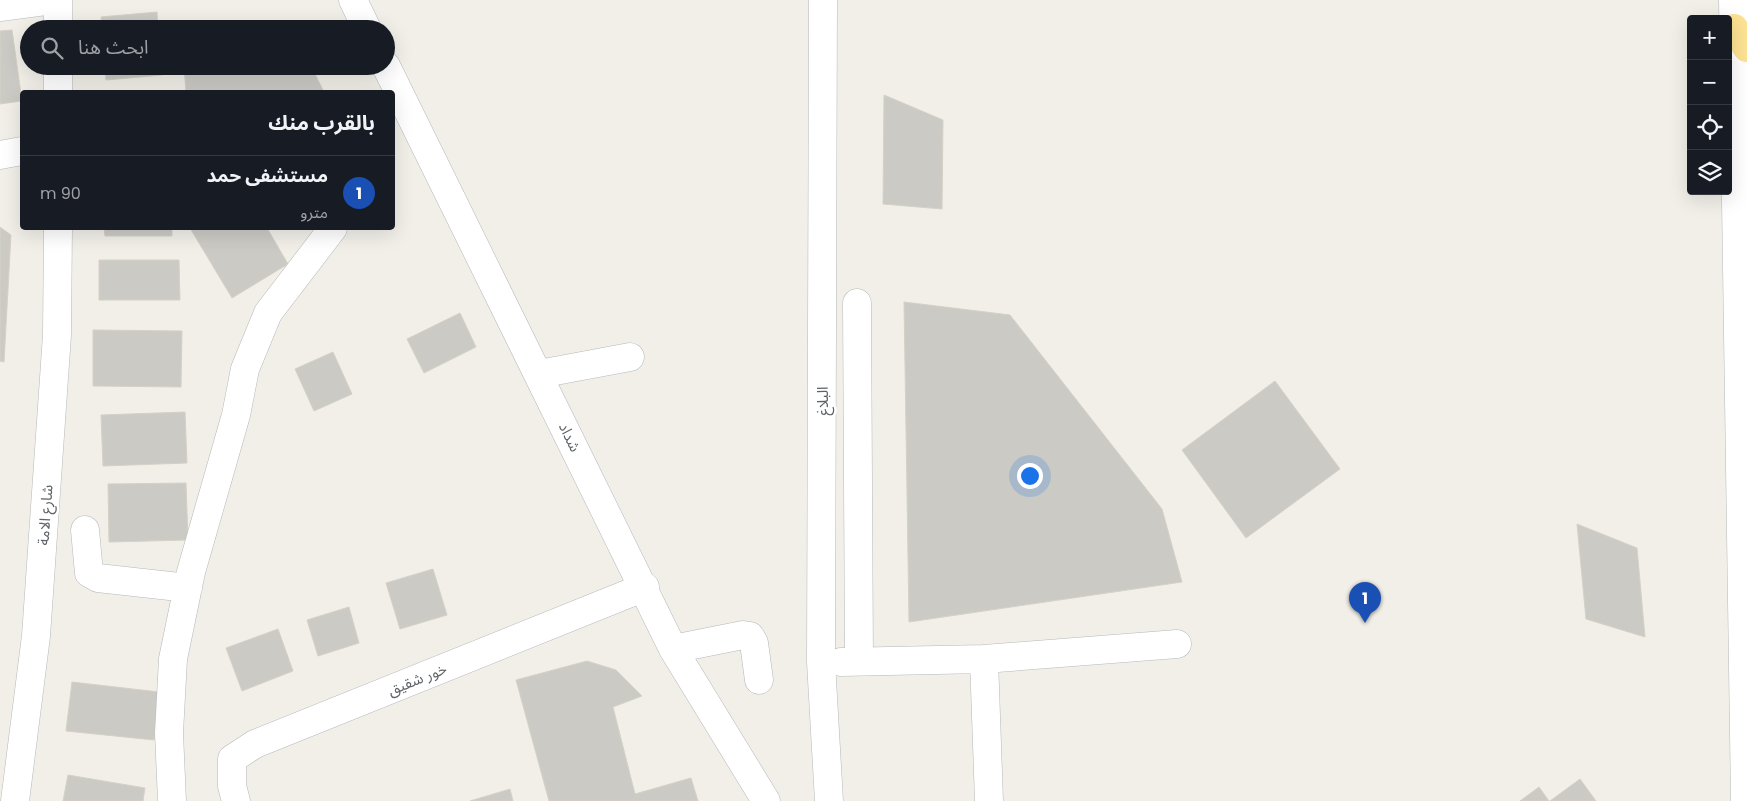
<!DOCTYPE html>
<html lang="ar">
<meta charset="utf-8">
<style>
body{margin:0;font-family:Poppins,"Noto Sans Arabic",sans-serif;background:#20242c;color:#f1f3f6;direction:rtl}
.controls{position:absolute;right:15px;top:15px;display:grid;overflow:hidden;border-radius:5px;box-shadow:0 5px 20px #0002}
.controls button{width:45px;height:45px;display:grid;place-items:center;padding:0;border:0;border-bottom:1px solid #363941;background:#171b24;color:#f1f3f6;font:25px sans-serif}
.you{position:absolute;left:1029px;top:475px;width:18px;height:18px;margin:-12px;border:4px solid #fff;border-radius:50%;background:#1a73e8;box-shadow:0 0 0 8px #1a73e833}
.badge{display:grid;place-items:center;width:32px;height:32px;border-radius:50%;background:#7c3aed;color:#fff;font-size:16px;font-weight:700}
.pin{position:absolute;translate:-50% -41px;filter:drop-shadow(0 1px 2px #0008)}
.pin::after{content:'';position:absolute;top:26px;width:18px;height:15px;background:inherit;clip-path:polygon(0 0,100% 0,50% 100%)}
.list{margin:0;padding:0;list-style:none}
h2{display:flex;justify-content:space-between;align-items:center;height:65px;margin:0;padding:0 20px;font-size:21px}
h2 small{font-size:16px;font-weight:400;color:#9ea1a6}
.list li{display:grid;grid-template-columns:32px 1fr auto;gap:15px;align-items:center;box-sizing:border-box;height:75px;padding:0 20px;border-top:1px solid #363941}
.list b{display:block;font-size:19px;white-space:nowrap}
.list p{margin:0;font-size:16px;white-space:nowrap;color:#9ea1a6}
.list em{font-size:16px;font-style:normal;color:#9ea1a6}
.icon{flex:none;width:28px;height:28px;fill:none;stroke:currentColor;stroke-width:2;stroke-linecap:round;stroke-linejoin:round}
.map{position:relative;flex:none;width:1747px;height:801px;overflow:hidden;direction:ltr}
.search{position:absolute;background:#171b24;box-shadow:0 5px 20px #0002;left:20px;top:20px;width:375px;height:55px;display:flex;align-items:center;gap:12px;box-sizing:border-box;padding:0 18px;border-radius:28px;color:#9ea1a6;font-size:19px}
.panel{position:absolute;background:#171b24;box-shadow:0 5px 20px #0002;left:20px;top:90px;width:375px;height:140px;border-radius:5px;direction:rtl}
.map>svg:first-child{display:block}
.building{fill:#cccac5;stroke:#d6d1c6}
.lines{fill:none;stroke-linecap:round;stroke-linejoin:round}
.minor-casing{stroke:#b5b8bc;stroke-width:29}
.highway-casing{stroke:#f9ab00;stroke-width:29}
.minor{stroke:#fff;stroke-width:28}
.highway{stroke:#fde293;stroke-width:28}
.labels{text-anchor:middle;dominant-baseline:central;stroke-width:5;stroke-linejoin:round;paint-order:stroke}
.street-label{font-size:15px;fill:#5f6368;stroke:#fff}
</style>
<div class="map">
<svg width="1747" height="801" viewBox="0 0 1747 801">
<rect width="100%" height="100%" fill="#f1efe8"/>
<path class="building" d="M157 12 158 29H102L101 17Z
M12 30 22 101 0 104V31Z
M105 66H161L162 75 106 80Z
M184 66H311L324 92H186Z
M884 95 943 120 942 209 883 204Z
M0 227 11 235 4 362 0 361Z
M104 228H172V236H105Z
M190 228H267L288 264 232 298Z
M99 260H179L180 300H99Z
M904 302 1010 315 1162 509 1182 582 909 622Z
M460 313 476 347 424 373 407 339Z
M93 330 182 331 181 387 93 386Z
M333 352 352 394 314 411 295 369Z
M1275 381 1340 469 1246 538 1182 450Z
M185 412 187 463 103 466 101 415Z
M186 483 188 540 109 542 108 484Z
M1577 524 1637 548 1645 637 1586 619Z
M433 569 447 615 400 629 386 583Z
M349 607 359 643 318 656 307 620Z
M278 629 293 671 242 691 226 648Z
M587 661 616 670 642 696 613 707 635 794 691 778 698 801H549L516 680Z
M72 682 159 692 154 740 66 731Z
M68 775 145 788 143 801H63Z
M1580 779 1596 801H1550Z
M1539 787 1549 801H1520Z
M510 789 513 801H470Z"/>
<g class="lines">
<defs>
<path id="minor" d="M58 0V29
M353 0 367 29
M823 0 821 662 829 801
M1733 0 1745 801
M0 7 53 0
M58 66V92
M386 66 673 649 766 801
M0 155 22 151
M857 303 859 661
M539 374 630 357
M85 530 89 573 98 578 188 588
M673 649 743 635 750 636 754 643 759 680
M841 662 984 659
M15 801 36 636 57 335 58 228
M172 801 169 733 173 659 191 572 236 415 245 369 268 313 333 228
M236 801 232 786V759L255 744 645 587
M989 801 984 659 1177 644"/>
<path id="highway" d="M1734 28 1747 48"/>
</defs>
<use href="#minor" class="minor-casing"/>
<use href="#highway" class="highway-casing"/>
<use href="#minor" class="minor"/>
<use href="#highway" class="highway"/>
</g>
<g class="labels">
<g class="street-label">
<text transform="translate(822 401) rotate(-90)">البلاغ</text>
<text transform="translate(570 437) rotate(64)">شداد</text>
<text transform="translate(45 515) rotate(-86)">شارع الامة</text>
<text transform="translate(417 679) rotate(-22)">خور شقيق</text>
</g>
</g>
</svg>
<div class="controls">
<button>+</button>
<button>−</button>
<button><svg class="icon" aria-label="locate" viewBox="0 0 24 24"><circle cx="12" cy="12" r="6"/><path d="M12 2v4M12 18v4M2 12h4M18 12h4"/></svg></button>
<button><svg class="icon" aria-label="layers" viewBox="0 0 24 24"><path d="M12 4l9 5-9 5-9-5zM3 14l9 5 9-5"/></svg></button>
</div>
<div class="you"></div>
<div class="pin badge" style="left:1365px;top:623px;background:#1a4fb4">1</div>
<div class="search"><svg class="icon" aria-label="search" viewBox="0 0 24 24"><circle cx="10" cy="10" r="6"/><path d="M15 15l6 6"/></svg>ابحث هنا</div>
<section class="panel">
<h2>بالقرب منك<small></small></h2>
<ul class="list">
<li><span class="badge" style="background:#1a4fb4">1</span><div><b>مستشفى حمد</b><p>مترو</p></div><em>90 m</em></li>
</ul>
</section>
</div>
